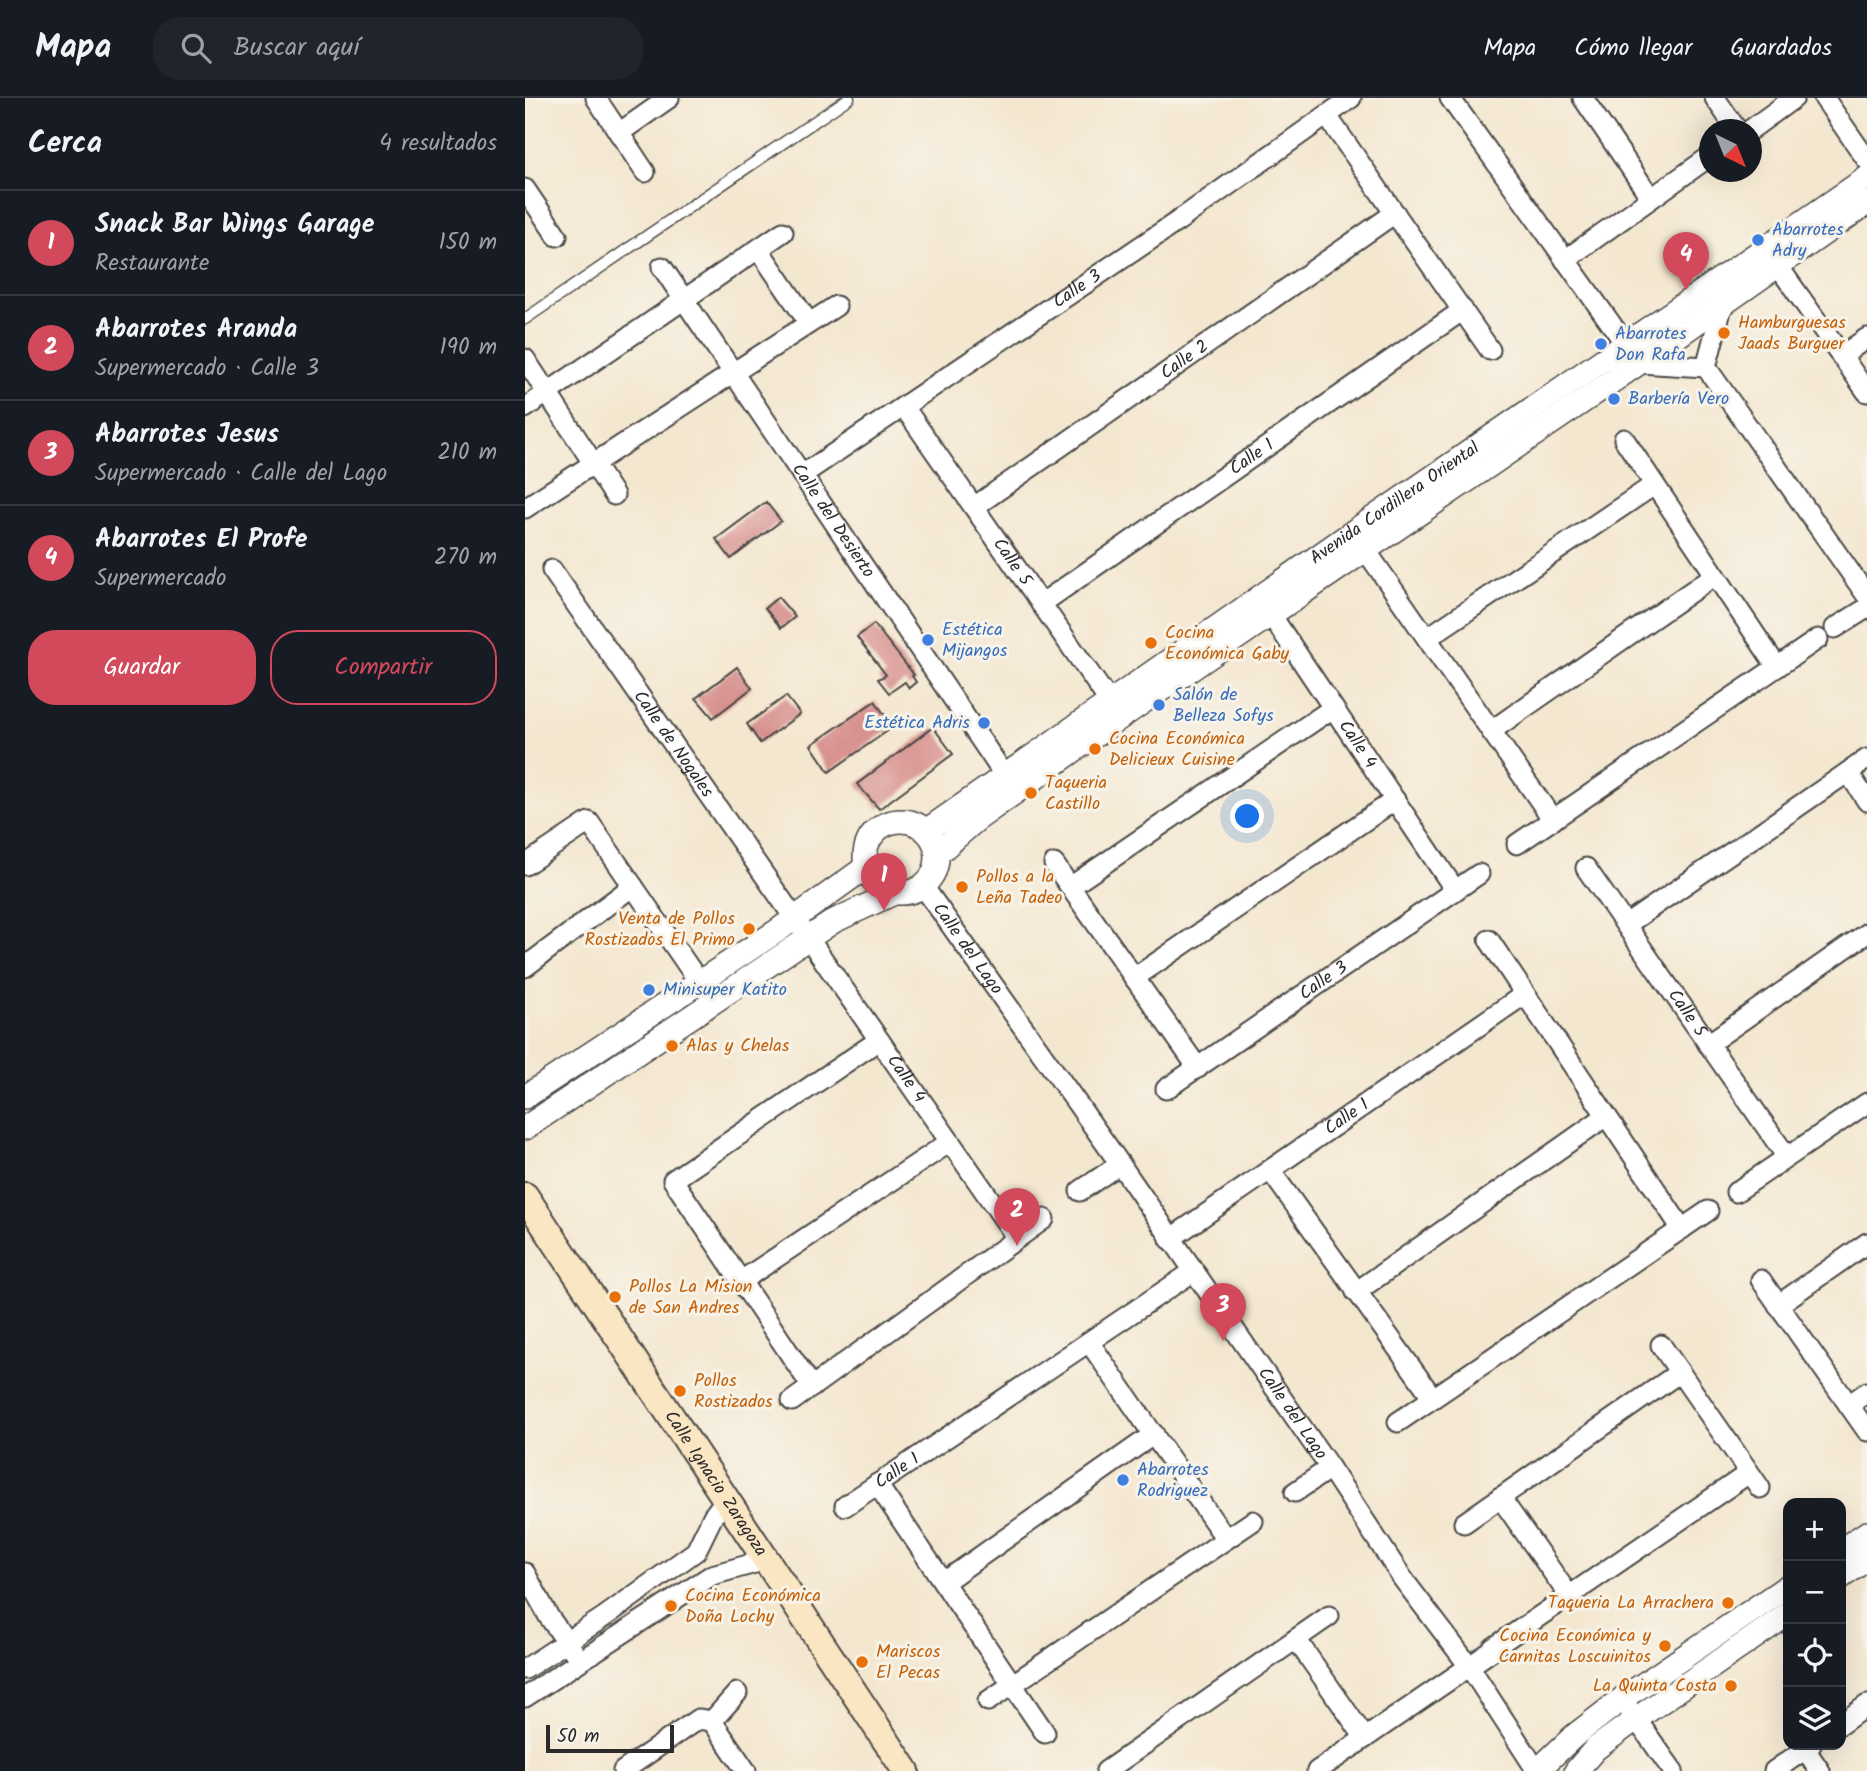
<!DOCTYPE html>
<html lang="es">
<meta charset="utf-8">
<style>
body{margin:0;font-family:Kalam,sans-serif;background:#20242c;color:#f1f3f6}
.controls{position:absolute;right:21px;bottom:21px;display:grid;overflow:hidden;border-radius:14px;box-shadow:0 7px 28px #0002}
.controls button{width:63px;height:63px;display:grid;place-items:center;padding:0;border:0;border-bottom:2px solid #363941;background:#171b24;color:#f1f3f6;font:35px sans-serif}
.compass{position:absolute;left:1174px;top:21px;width:63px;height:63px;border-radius:50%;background:#171b24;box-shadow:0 7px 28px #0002;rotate:137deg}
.scale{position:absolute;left:21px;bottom:18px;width:128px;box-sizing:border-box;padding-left:7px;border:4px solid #2b2b2b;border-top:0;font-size:19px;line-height:24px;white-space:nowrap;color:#2b2b2b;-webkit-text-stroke:5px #f7f3e8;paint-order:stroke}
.you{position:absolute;left:723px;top:719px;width:24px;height:24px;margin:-18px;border:5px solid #fff;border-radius:50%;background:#1a73e8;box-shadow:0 0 0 10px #1a73e833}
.badge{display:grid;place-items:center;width:46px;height:46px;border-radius:50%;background:#d1495b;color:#fff;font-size:23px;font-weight:700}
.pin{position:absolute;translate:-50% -58px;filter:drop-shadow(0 2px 4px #0008)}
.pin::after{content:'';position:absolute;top:37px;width:24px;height:21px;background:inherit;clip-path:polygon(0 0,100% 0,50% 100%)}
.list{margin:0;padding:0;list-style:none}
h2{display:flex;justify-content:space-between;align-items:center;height:91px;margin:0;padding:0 28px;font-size:30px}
h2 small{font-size:23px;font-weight:400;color:#9ea1a6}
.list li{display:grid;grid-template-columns:46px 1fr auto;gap:21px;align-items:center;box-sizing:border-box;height:105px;padding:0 28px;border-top:2px solid #363941}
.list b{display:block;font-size:26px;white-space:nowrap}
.list p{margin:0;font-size:23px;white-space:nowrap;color:#9ea1a6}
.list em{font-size:23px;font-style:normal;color:#9ea1a6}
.actions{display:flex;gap:14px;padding:21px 28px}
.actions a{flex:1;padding:16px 0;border:2px solid #d1495b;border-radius:28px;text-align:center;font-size:24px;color:#d1495b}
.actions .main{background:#d1495b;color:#fff}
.icon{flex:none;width:38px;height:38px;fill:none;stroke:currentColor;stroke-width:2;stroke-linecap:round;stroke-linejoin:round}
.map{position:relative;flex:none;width:1342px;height:1673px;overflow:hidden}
header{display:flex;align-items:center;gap:42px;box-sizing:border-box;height:98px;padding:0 35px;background:#171b24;border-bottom:2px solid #363941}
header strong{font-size:33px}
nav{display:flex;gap:38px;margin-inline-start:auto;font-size:24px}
.search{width:490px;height:63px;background:#20242c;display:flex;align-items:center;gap:18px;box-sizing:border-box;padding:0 24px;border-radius:28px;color:#9ea1a6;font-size:26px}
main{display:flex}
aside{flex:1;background:#171b24}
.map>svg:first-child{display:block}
.building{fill:#d89290}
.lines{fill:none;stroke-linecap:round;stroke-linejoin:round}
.service-casing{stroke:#494744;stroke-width:13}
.minor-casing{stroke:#494744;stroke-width:23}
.tertiary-casing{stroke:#494744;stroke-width:26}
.secondary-casing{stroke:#494744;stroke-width:30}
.service{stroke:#fff;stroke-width:10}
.minor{stroke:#fff;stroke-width:19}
.tertiary{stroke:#fff;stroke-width:23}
.secondary{stroke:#fbe6c3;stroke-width:26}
.shop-dot{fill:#3f7fe0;stroke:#f7f3e8;stroke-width:2.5}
.food-dot{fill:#e8710a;stroke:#f7f3e8;stroke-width:2.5}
.labels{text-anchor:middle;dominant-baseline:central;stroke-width:6;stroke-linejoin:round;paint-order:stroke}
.shop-label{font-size:18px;fill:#366cbe;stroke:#f7f3e8;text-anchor:start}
.street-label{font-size:18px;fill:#2b2b2b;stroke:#f7f3e8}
.food-label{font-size:18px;fill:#c56008;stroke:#f7f3e8;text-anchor:start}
</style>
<header>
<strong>Mapa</strong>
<div class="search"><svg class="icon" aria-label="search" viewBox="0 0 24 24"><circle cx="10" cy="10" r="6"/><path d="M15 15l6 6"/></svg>Buscar aquí</div>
<nav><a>Mapa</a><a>Cómo llegar</a><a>Guardados</a></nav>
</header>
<main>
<aside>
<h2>Cerca<small>4 resultados</small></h2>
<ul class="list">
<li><span class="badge">1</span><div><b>Snack Bar Wings Garage</b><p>Restaurante</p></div><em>150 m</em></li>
<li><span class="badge">2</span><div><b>Abarrotes Aranda</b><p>Supermercado · Calle 3</p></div><em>190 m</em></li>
<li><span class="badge">3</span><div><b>Abarrotes Jesus</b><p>Supermercado · Calle del Lago</p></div><em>210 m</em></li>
<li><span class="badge">4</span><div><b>Abarrotes El Profe</b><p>Supermercado</p></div><em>270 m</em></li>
</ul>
<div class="actions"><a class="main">Guardar</a><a>Compartir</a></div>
</aside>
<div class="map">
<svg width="1342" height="1673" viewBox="0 0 1342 1673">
<rect width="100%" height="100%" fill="#f7f3e8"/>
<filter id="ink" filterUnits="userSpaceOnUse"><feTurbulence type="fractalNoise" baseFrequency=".0143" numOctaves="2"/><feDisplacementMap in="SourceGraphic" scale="14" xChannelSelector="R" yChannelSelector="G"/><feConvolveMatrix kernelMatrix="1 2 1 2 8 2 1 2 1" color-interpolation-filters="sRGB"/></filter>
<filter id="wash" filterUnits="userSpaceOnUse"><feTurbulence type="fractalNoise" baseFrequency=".00686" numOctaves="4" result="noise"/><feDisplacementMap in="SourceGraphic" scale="28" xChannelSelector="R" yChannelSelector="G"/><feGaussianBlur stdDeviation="1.57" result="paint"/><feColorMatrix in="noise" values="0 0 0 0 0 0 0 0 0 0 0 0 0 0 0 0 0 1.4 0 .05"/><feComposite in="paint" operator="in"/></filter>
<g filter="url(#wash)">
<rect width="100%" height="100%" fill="#f4e7d0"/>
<g id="blocks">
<path class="building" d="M241 404 256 423 206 461 191 441Z
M253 499 270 519 256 530 240 510Z
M349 526 389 577 387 578 391 584 384 590 380 584 364 595 353 581 361 577 332 539Z
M212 569 227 590 188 620 171 600Z
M261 598 275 616 235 645 222 626Z
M350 603 368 629 304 674 286 647Z
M408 629 428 656 354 711 332 686Z"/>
</g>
</g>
<g filter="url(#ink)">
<use href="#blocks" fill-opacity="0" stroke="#494744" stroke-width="2"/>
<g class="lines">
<defs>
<path id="service" d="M0 221 324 0"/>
<g id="minor">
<path d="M71 0 120 74"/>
<path d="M925 0 1114 265 1181 269"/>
<path d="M1058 0 1126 100"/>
<path d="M1190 0 1212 32"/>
<path d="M1299 0 1342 62"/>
<path d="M802 18 965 252"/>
<path d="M1225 32 1269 0"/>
<path d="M94 35 144 0"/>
<path d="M0 91 32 138"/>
<path d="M234 152 284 225"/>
<path d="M1246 158 1342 294"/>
<path d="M1040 162 1184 59"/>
<path id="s1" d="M137 169 480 678"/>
<path d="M1198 205 1181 269 1342 498"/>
<path d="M1316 258 1342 240"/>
<path d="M0 261 89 397"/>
<path id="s2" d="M379 309 593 616"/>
<path d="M0 310 258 134"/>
<path d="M1099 341 1252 569"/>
<path id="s3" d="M277 377 653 123 826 0"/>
<path id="s4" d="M449 409 870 115"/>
<path d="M0 410 311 208"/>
<path d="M833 441 1028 722"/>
<path id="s5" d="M27 472 492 1140"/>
<path id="s6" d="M738 505 930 792"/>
<path id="s7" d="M516 506 938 212"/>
<path d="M1310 530 1342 510"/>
<path d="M902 540 1129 387"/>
<path d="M966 633 1190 477"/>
<path d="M1323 674 1342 703"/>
<path d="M992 746 1293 541"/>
<path d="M529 766 673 970"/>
<path d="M0 767 64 724 174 884"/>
<path id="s8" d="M1061 770 1262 1059"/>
<path id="s9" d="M398 788 595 1066 805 1370 878 1481 944 1568 1012 1673"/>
<path d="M545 789 808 610"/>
<path d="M1101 827 1342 661"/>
<path d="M964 842 1157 1131"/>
<path d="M0 869 108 788"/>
<path d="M609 880 870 702"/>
<path d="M1183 946 1342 835"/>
<path id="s10" d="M641 991 954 776"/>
<path d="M745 1072 908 1300"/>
<path d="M555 1093 595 1066"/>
<path d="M1211 1094 1342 1005"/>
<path id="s11" d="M645 1141 1000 896"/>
<path d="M1236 1182 1342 1333"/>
<path d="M216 1183 425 1044"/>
<path d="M831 1194 1081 1018"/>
<path d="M1253 1207 1342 1145"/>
<path d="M564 1244 701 1441"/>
<path d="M1136 1247 1235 1390"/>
<path d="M287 1289 148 1082 354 942"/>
<path d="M267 1303 519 1121"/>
<path d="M1324 1307 1342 1294"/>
<path d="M873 1324 1183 1113"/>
<path d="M352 1386 520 1635"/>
<path d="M770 1394 805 1370"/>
<path d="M975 1399 1045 1499"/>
<path id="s12" d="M320 1408 669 1173"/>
<path d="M939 1425 1155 1274"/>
<path d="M0 1475 24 1519 49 1554"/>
<path d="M419 1484 629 1336"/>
<path d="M771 1541 840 1640"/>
<path d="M0 1571 79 1519 171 1453 188 1418 201 1401"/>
<path d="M0 1599 187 1477 241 1462"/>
<path d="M463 1603 728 1423"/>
<path d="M1104 1611 1148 1673"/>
<path d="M187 1623 212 1595"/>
<path d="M1316 1626 1342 1607"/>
<path d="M1280 1651 1295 1673"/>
<path d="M98 1673 173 1621 187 1623 221 1673"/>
<path d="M581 1673 804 1518"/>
<path d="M792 1673 968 1552V1550L1224 1375"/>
<path d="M1249 1673 1286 1647"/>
</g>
<g id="tertiary">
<circle cx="376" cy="759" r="36"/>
<path id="s13" d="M401 733 828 434 1342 80"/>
<path d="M412 756 451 722 596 619 1114 265 1342 105"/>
<path d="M0 999 252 833 341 769"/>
<path d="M0 1030 309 823 369 795"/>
<path d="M1316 1452 1342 1435"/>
<path d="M1316 1479 1342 1461"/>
<path d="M1012 1673 1049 1638 1097 1601 1263 1488"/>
<path d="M1051 1673 1070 1651 1111 1621 1263 1516"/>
</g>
<g id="secondary">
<path id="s14" d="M0 1098 381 1673"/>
</g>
</defs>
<use href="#service" class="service-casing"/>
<use href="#minor" class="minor-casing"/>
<use href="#tertiary" class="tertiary-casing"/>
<use href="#secondary" class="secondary-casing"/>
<use href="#service" class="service"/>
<use href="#minor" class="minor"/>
<use href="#tertiary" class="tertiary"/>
<use href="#secondary" class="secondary"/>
</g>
</g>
<g class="shop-dot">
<circle cx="1233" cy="142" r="7"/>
<circle cx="1076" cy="246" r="7"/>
<circle cx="1089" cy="301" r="7"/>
<circle cx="403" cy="542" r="7"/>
<circle cx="634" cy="607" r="7"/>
<circle cx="459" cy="625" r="7"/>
<circle cx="124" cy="892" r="7"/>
<circle cx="598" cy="1382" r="7"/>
</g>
<g class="food-dot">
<circle cx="1199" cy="235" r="7"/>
<circle cx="626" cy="545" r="7"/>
<circle cx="570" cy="651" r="7"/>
<circle cx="506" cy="695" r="7"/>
<circle cx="437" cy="789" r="7"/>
<circle cx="224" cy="831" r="7"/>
<circle cx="147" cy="948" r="7"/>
<circle cx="90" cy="1199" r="7"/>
<circle cx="155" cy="1293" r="7"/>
<circle cx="1203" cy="1505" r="7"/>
<circle cx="146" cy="1508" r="7"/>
<circle cx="1140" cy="1548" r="7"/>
<circle cx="337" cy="1564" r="7"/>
<circle cx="1206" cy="1588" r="7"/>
</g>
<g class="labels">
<g class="shop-label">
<text x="1247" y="132">Abarrotes<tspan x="1247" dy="21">Adry</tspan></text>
<text x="1090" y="236">Abarrotes<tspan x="1090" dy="21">Don Rafa</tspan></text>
<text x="1103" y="301">Barbería Vero</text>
<text x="417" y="532">Estética<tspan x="417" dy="21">Mijangos</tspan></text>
<text x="648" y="597">Salón de<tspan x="648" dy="21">Belleza Sofys</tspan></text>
<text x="445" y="625" text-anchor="end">Estética Adris</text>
<text x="138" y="892">Minisuper Katito</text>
<text x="612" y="1372">Abarrotes<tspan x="612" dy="21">Rodriguez</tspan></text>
</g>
<g class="street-label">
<text stroke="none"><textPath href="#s3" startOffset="332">Calle 3</textPath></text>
<text stroke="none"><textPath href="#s4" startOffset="257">Calle 2</textPath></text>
<text stroke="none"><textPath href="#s7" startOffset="257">Calle 1</textPath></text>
<text stroke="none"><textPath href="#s13" startOffset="572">Avenida Cordillera Oriental</textPath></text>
<text stroke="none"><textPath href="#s1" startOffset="306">Calle del Desierto</textPath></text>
<text stroke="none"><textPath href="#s2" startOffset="189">Calle 5</textPath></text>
<text stroke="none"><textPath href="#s5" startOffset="212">Calle de Nogales</textPath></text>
<text stroke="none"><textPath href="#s6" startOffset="170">Calle 4</textPath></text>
<text stroke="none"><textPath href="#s9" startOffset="77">Calle del Lago</textPath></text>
<text stroke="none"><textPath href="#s10" startOffset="191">Calle 3</textPath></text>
<text stroke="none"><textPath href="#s8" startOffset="177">Calle 5</textPath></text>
<text stroke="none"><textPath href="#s5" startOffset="620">Calle 4</textPath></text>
<text stroke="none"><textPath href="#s11" startOffset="215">Calle 1</textPath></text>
<text stroke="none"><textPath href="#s9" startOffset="644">Calle del Lago</textPath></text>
<text stroke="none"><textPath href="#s12" startOffset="63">Calle 1</textPath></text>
<text stroke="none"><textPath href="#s14" startOffset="345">Calle Ignacio Zaragoza</textPath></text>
</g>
<g class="food-label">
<text x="1213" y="225">Hamburguesas<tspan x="1213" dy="21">Jaads Burguer</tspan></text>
<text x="640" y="535">Cocina<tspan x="640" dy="21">Económica Gaby</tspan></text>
<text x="584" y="641">Cocina Económica<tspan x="584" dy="21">Delicieux Cuisine</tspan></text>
<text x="520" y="685">Taqueria<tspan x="520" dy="21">Castillo</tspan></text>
<text x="451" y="779">Pollos a la<tspan x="451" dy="21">Leña Tadeo</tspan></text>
<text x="210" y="821" text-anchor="end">Venta de Pollos<tspan x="210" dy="21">Rostizados El Primo</tspan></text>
<text x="161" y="948">Alas y Chelas</text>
<text x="104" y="1189">Pollos La Mision<tspan x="104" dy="21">de San Andres</tspan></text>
<text x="169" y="1283">Pollos<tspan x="169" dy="21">Rostizados</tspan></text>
<text x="160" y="1498">Cocina Económica<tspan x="160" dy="21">Doña Lochy</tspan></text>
<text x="1189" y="1505" text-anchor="end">Taqueria La Arrachera</text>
<text x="1126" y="1538" text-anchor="end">Cocina Económica y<tspan x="1126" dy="21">Carnitas Loscuinitos</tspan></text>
<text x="351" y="1554">Mariscos<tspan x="351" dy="21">El Pecas</tspan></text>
<text x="1192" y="1588" text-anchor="end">La Quinta Costa</text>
</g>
</g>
</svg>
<div class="controls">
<button>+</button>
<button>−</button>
<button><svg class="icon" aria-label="locate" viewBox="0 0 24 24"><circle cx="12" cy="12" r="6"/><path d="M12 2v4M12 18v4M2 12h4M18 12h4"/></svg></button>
<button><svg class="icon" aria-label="layers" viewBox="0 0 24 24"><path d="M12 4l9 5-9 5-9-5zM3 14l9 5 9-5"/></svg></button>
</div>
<svg class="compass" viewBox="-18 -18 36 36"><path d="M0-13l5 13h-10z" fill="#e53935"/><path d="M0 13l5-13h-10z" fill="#9ea1a6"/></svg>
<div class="scale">50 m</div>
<div class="you"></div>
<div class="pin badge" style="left:359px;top:813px">1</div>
<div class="pin badge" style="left:492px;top:1148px">2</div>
<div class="pin badge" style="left:698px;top:1243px">3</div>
<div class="pin badge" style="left:1161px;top:192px">4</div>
</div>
</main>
